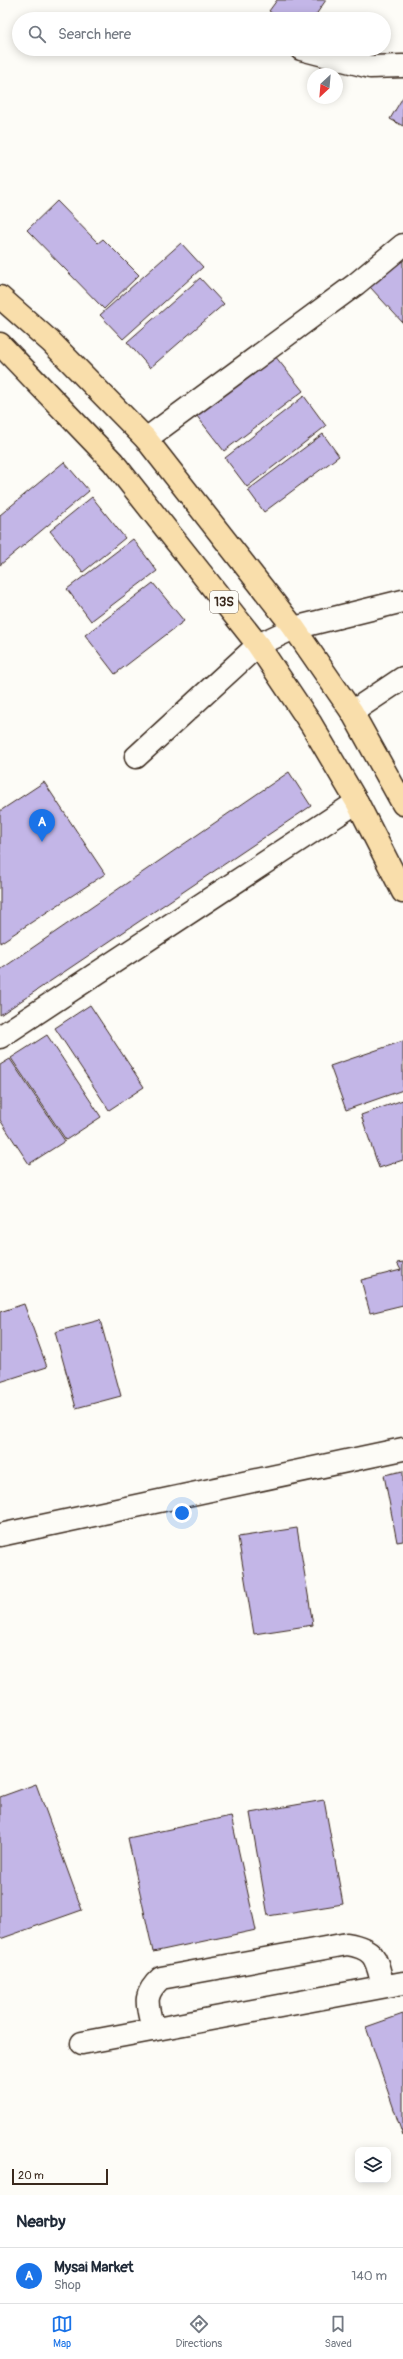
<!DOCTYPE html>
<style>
body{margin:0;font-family:Pangolin,sans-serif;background:#f6f6f7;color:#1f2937}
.controls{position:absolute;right:12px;bottom:12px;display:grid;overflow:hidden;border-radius:8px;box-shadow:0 2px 10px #0003}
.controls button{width:36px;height:36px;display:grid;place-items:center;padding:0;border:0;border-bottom:1px solid #e0e1e3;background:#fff;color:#1f2937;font:20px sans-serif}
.compass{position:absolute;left:307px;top:68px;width:36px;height:36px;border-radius:50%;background:#fff;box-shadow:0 2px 10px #0003;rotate:206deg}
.scale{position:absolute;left:12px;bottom:10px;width:96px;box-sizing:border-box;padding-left:4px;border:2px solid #3b2a1e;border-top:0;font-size:11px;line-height:14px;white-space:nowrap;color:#3b2a1e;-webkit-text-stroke:3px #fdfcf7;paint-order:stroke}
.you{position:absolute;left:182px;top:1513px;width:14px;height:14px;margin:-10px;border:3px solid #fff;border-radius:50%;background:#1a73e8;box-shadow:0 0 0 6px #1a73e833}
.badge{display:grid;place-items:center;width:26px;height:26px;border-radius:50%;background:#1a73e8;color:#fff;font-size:13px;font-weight:700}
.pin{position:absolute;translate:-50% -33px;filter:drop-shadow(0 1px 2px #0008)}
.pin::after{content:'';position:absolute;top:21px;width:14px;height:12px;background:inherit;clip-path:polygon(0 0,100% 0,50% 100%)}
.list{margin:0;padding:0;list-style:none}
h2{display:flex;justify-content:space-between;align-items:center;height:52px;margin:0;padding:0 16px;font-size:17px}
h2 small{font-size:13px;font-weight:400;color:#747a83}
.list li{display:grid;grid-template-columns:26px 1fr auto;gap:12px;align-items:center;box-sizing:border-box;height:56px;padding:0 16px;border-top:1px solid #e0e1e3}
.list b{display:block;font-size:15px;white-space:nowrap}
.list p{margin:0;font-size:13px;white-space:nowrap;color:#747a83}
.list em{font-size:13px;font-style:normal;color:#747a83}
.icon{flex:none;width:22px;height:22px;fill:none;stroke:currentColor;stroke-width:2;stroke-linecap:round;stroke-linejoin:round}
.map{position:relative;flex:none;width:403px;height:2195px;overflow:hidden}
.search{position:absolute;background:#fff;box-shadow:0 2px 10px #0003;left:12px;right:12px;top:12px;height:44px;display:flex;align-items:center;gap:10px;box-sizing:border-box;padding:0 14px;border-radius:22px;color:#747a83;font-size:15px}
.sheet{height:108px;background:#fff}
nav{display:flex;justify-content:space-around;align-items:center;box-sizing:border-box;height:56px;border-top:1px solid #e0e1e3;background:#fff;font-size:11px;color:#747a83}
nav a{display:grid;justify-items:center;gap:2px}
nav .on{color:#1a73e8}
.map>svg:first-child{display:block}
.building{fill:#c3b6e7;stroke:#3b2a1e}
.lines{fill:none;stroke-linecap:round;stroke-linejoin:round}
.minor-casing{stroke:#3b2a1e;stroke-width:25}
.highway-casing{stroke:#3b2a1e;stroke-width:25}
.minor{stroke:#fdfcf7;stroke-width:22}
.highway{stroke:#f9deab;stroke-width:22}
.labels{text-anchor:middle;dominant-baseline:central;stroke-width:3;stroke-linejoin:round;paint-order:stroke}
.shield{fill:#fdfcf7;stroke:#75695f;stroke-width:1}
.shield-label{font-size:13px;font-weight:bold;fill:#3b2a1e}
</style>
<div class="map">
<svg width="403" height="2195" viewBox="0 0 403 2195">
<rect width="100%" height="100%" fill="#fdfcf7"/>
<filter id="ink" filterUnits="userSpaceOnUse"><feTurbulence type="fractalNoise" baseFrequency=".025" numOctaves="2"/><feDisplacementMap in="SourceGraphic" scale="8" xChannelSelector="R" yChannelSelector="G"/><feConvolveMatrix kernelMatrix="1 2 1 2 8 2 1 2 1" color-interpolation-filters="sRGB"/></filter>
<g filter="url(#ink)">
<path class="building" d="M277 0H326L313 19H280L269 11Z
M403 97V126L390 119Z
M57 201 98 243 103 239 139 275 104 309 27 230Z
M181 243 203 267 123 339 100 315Z
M403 258V323L370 287Z
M200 278 224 304 150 368 127 342Z
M271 351 303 391 224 451 193 411Z
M304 396 326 426 247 487 225 458Z
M323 434 339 456 264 512 248 490Z
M64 462 89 491 0 565V515Z
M92 497 125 538 83 572 50 531Z
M133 539 157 571 91 621 67 589Z
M153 583 184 621 115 674 85 635Z
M289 772 311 806 0 1015V970Z
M44 782 105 874 0 943V811Z
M90 1005 144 1087 109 1110 55 1028Z
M47 1035 101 1117 66 1140 11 1058Z
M403 1041V1090L346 1110 330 1066Z
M10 1059 65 1141 29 1164 0 1120V1065Z
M403 1100V1160L379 1168 361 1115Z
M403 1262V1305L370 1313 361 1280 401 1270 397 1263Z
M24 1304 47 1367 0 1382V1312Z
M100 1320 121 1396 76 1408 55 1332Z
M403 1471V1541L397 1542 384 1475Z
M297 1528 313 1625 254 1634 238 1537Z
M36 1784 82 1910 0 1939V1797Z
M324 1800 343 1904 268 1916 250 1813Z
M231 1816 256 1930 153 1952 128 1838Z
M403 2014V2136L366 2027Z"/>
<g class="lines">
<defs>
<path id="minor" d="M301 49 370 67 403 66
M146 439 356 284 403 245
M352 712 403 678
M136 757 258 645 294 628 403 601
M0 1037 357 802
M0 1535 403 1449
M153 2030C148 2006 141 1996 161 1978L347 1944C377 1949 376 1960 383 1986
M82 2043 403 1983"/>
<path id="highway" d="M0 297 52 343 146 439 294 628 352 712 403 804
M0 344 113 462 258 645 311 724 357 802 403 892"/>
</defs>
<use href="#minor" class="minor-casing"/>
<use href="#highway" class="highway-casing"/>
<use href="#minor" class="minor"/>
<use href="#highway" class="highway"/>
</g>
</g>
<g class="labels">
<rect class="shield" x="210" y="591" width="28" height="22" rx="3"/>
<g class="shield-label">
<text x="224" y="602">13S</text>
</g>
</g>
</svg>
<div class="controls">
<button><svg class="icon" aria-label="layers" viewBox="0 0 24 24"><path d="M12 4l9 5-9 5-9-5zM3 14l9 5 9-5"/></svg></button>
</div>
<svg class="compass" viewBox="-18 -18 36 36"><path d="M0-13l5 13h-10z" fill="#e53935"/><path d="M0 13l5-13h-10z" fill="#747a83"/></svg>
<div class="scale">20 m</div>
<div class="you"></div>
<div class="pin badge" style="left:42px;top:842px">A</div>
<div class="search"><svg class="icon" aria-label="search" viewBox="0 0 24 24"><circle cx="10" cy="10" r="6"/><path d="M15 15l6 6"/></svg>Search here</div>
</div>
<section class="sheet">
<h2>Nearby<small></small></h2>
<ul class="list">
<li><span class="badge">A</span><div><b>Mysai Market</b><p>Shop</p></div><em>140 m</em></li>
</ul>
</section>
<nav>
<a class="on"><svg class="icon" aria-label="map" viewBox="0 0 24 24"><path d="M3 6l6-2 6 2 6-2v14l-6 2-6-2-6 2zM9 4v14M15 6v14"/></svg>Map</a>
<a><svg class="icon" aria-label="directions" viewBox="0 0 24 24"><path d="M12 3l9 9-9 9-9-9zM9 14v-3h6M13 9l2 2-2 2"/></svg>Directions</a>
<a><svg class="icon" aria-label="saved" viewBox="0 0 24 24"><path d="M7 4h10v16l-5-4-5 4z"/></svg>Saved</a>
</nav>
